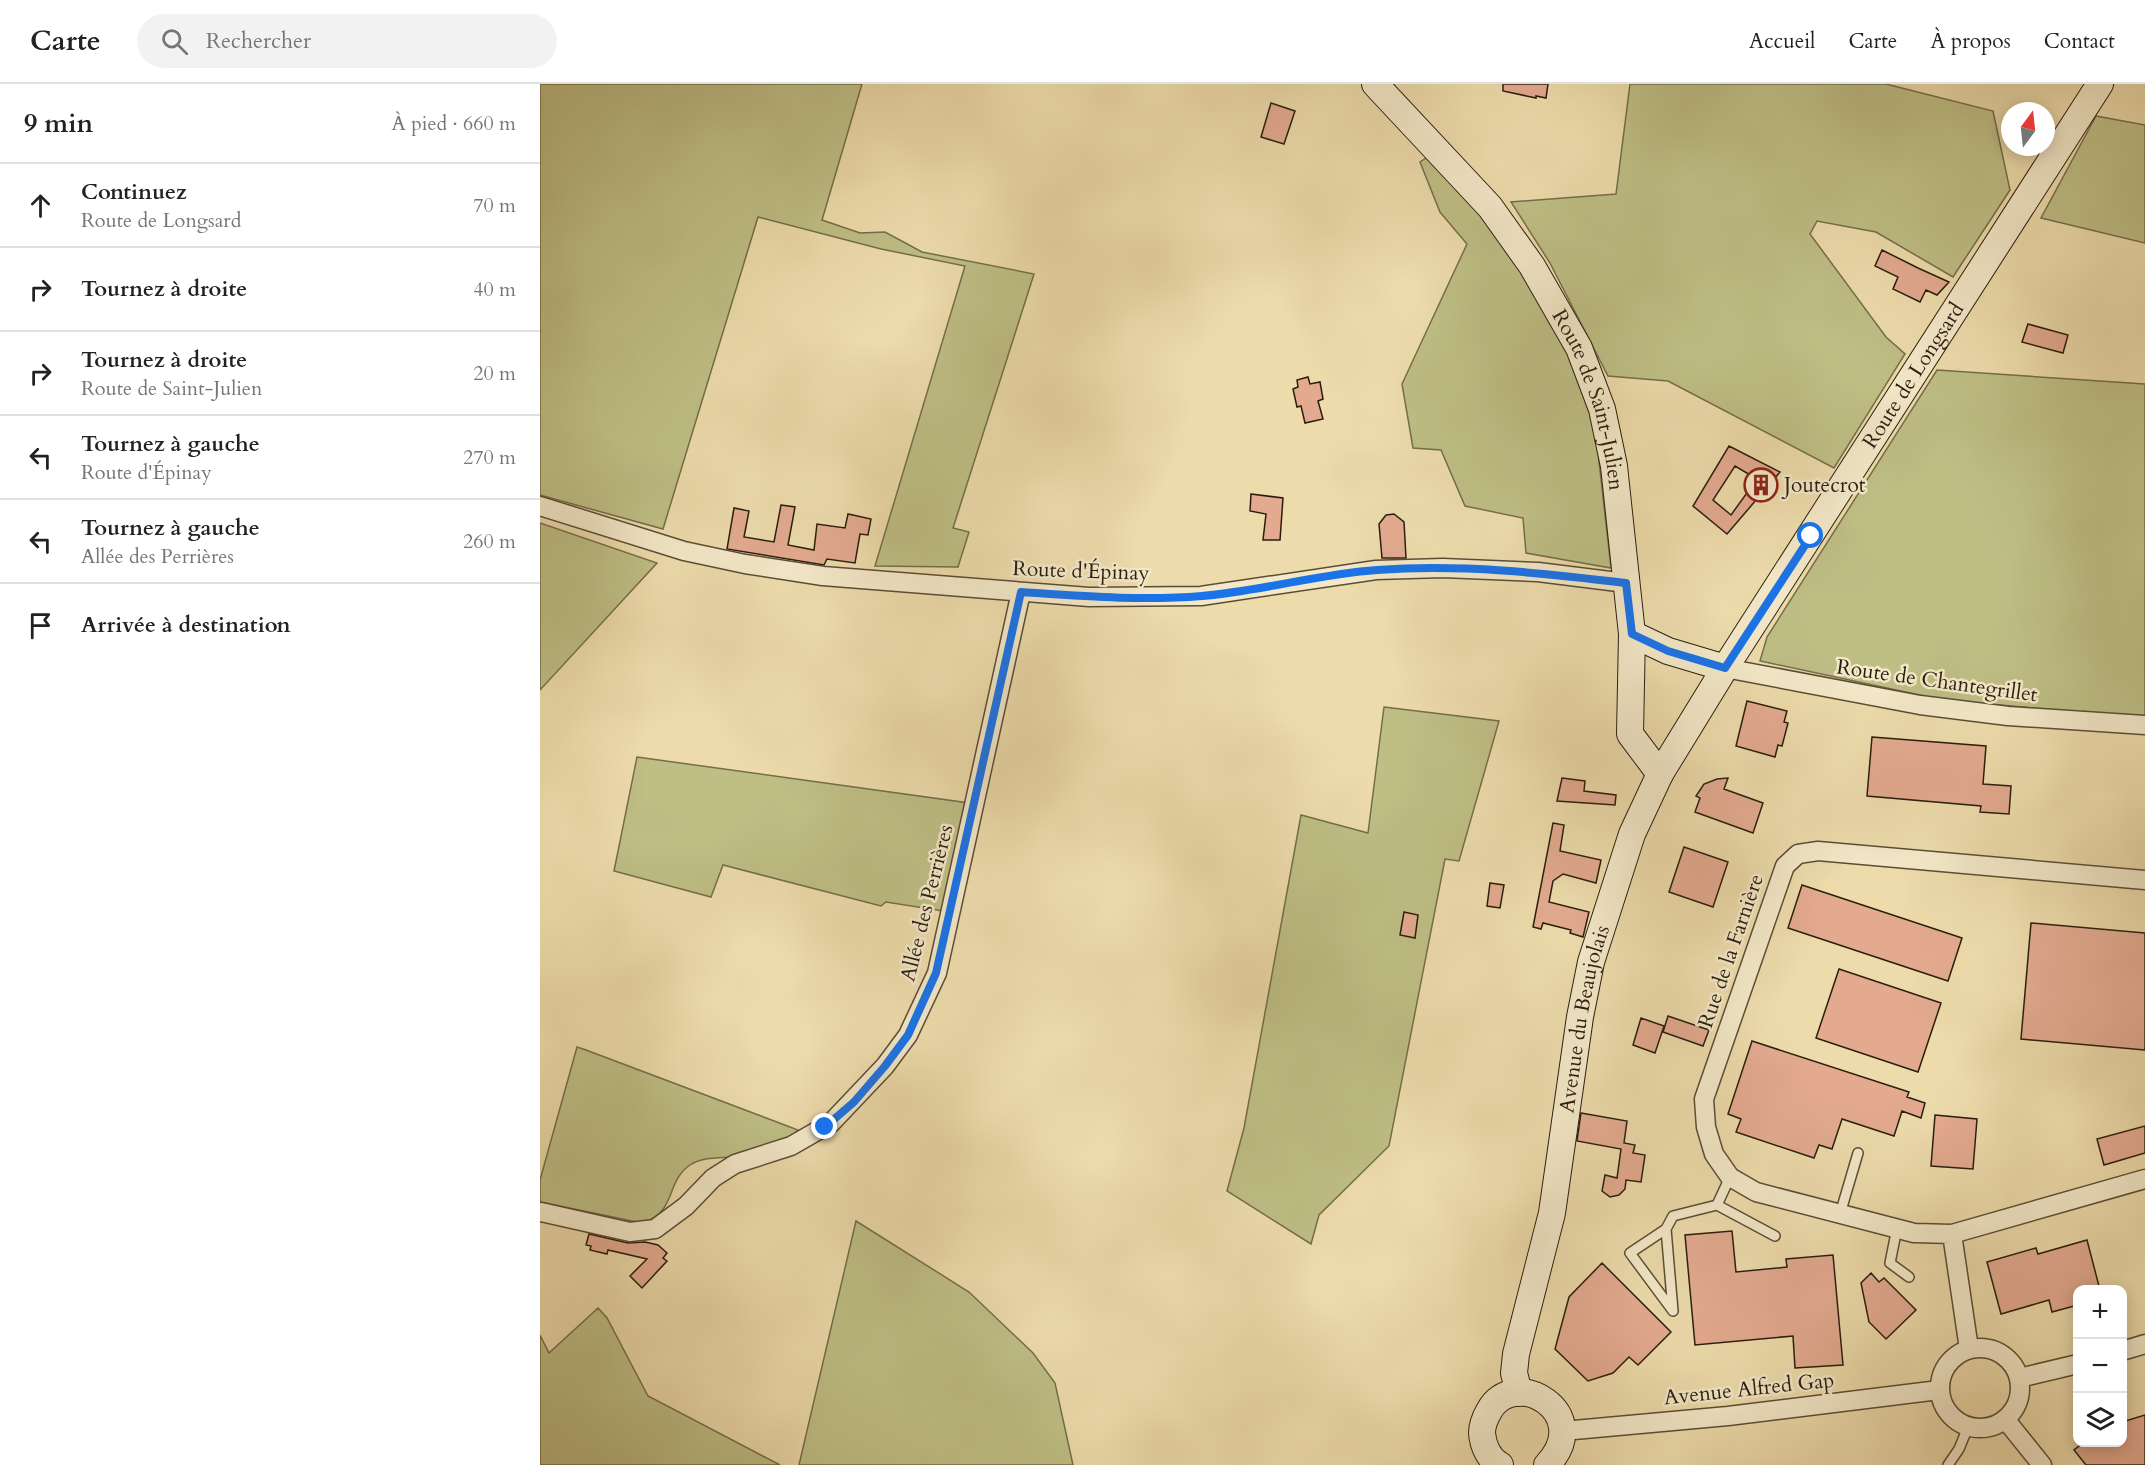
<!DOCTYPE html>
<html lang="fr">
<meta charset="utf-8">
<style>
body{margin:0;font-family:Cardo,serif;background:#f2f2f2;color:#222}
.controls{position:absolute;right:18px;bottom:18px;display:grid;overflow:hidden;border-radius:12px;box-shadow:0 3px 15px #0003}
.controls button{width:54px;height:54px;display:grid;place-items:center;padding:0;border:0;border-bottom:2px solid #e0e0e0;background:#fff;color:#222;font:30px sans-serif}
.compass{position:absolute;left:1461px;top:18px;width:54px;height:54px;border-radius:50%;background:#fff;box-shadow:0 3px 15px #0003;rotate:15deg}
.stop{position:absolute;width:18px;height:18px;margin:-14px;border:4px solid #1a73e8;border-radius:50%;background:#fff}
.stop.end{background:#1a73e8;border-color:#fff;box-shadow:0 2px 6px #0008}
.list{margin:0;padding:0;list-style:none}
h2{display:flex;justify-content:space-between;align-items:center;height:78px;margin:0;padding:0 24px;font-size:26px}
h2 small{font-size:20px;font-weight:400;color:#767676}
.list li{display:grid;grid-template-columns:39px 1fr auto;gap:18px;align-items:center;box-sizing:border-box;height:84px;padding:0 24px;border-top:2px solid #e0e0e0}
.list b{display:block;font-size:22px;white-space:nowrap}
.list p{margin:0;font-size:20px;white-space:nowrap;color:#767676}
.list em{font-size:20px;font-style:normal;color:#767676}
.icon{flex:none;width:33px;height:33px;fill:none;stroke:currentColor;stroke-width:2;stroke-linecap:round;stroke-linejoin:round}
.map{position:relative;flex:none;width:1605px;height:1381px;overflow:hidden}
header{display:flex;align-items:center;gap:36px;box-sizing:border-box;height:84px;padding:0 30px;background:#fff;border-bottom:2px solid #e0e0e0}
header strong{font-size:28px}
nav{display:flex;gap:33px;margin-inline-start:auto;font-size:21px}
.search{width:420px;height:54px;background:#f2f2f2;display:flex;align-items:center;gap:15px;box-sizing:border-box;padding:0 21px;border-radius:33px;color:#767676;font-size:22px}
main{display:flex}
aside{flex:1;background:#fff}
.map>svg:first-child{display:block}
.green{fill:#bebe85;stroke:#746e4a;stroke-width:1.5}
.building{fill:#e3aa90;stroke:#291e0e;stroke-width:1.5;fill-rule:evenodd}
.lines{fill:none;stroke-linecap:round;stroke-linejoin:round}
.lane-casing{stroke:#5a4d35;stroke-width:12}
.street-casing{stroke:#5a4d35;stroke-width:21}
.secondary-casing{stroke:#291e0e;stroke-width:28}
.lane{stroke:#f3e8c8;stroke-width:9}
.street{stroke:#f3e8c8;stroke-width:18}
.secondary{stroke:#f3e8c8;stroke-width:26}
.route{stroke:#1a73e8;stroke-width:8}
.labels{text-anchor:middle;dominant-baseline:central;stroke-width:5;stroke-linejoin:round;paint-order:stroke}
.street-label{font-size:21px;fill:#291e0e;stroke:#f3e8c8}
.poi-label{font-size:21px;fill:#291e0e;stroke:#f3e8c8;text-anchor:start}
</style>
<header>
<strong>Carte</strong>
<div class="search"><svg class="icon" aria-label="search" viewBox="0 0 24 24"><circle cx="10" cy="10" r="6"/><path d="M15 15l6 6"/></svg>Rechercher</div>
<nav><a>Accueil</a><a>Carte</a><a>À propos</a><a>Contact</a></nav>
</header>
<main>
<aside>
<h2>9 min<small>À pied · 660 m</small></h2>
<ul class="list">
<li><svg class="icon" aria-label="ahead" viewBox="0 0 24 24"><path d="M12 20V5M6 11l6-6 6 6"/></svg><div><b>Continuez</b><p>Route de Longsard</p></div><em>70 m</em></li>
<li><svg class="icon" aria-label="right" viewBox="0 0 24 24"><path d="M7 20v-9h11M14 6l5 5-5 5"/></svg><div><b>Tournez à droite</b></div><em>40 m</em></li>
<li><svg class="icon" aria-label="right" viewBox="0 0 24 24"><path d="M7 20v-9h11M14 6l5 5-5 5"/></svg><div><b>Tournez à droite</b><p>Route de Saint-Julien</p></div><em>20 m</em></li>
<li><svg class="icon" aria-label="left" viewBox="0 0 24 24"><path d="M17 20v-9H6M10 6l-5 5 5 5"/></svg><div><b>Tournez à gauche</b><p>Route d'Épinay</p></div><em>270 m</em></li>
<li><svg class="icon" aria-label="left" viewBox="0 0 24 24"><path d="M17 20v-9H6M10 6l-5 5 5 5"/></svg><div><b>Tournez à gauche</b><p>Allée des Perrières</p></div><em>260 m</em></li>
<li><svg class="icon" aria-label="arrive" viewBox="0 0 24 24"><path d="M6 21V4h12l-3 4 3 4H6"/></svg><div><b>Arrivée à destination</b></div></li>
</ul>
</aside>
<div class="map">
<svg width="1605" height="1381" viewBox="0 0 1605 1381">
<rect width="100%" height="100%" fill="#eddbab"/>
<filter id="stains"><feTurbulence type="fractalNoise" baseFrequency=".00333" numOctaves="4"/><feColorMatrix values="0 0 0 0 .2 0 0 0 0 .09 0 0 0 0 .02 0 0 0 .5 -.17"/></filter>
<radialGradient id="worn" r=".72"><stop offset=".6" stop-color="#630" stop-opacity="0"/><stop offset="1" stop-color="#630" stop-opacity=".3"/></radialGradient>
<path class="green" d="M0 0H322L282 136 320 149 345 148 382 168 494 190 413 444 429 448 418 483 335 482 425 182 341 165 218 133 123 445 0 411Z
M1090 0H1346L1453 27 1470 106 1413 193 1336 148 1277 137 1270 150 1346 253 1365 270 1294 384 1128 297 1068 292 1010 179 971 118 1076 110Z
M1556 32 1605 41V159L1501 134Z
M889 72 943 132 1004 216 1053 324 1071 484 986 469 983 434 925 422 901 366 873 364 862 300 927 160 900 128 880 78Z
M1397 286 1605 300V634L1403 616 1220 577 1227 553Z
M0 439 117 479 0 606Z
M844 623 959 637 919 777 905 775 849 1062 779 1131 771 1160 687 1107 704 1044 761 731 828 749Z
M97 673 429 719 403 827 346 818 341 822 183 781 171 813 74 787Z
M37 963 46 966 258 1046C244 1062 213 1071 191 1073 177 1074 162 1073 150 1081 125 1098 137 1129 102 1139L0 1118V1096Z
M316 1137 429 1208 493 1269 515 1299 533 1381H259Z
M58 1224 67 1234 108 1312 240 1381H0V1251L9 1269Z"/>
<path class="building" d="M963 0H1008L1006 14 996 12V14L963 7Z
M731 19 755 27 744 60 721 53Z
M1342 166 1378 184 1409 198 1397 211 1386 206 1380 218 1353 205 1358 193 1335 182Z
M1488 240 1528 251 1523 269 1482 258Z
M768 293 770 300 780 298 783 315 778 317 783 335 765 339 761 322 757 323 753 305 758 303 757 296Z
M1189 362 1240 388 1187 450 1153 422ZM1195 382 1217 395 1191 431 1173 416Z
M711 410 743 414 740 456H723L726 430 710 427Z
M241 421 255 423 248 461 274 466 277 440 305 444 308 430 331 435 328 451 320 450 315 479 287 475 284 481 187 465 194 424 209 427 204 453 234 458Z
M854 430 864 438 866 474H842L839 440 846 431Z
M1207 617 1247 627 1244 638 1248 639 1242 662 1238 661 1235 673 1196 662Z
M1332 653 1446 662 1443 700 1471 702 1469 730 1440 728 1441 722 1327 712Z
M1022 694 1045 697 1044 707 1076 711 1075 721 1017 717Z
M1188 694 1184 705 1223 719 1213 749 1155 728 1160 714 1156 712 1164 700 1177 695Z
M1013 739 1024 741 1020 767 1061 776 1056 799 1023 790 1013 797 1009 818 1049 828 1043 853 1030 849 1031 846 1003 839 1001 845 993 843Z
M1144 763 1188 778 1173 823 1129 808Z
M950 799 964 801 960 824 947 822Z
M1262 801 1422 854 1408 897 1248 844Z
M864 828 878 831 875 854 860 851Z
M1491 839 1605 849V966L1481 955Z
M1299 885 1401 919 1378 988 1276 954Z
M1128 932 1169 946 1163 962 1123 948Z
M1101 934 1124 942 1115 969 1093 961Z
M1212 957 1369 1008 1367 1013 1385 1019 1381 1034 1362 1027 1354 1052 1302 1035 1292 1065 1279 1061 1274 1074 1196 1048 1201 1035 1188 1030Z
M1041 1029 1087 1037 1084 1059 1095 1061 1093 1069 1105 1071 1101 1098 1086 1096 1085 1105 1079 1111 1070 1113 1062 1107 1065 1091 1077 1094 1081 1065 1037 1057Z
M1395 1031 1437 1035 1433 1085 1391 1082Z
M1605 1042V1069L1564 1081 1557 1055Z
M1192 1147 1196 1188 1247 1183 1246 1175 1293 1171 1303 1281 1255 1284 1253 1252 1155 1261 1145 1151Z
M49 1150 88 1159 105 1158 118 1161 127 1169 123 1174 127 1177 102 1204 90 1192 107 1175 68 1166 67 1170 50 1166 51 1162 46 1161Z
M1547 1156 1560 1206H1538V1221L1512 1228 1509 1216 1461 1230 1447 1178 1496 1164 1498 1170Z
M1062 1179 1131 1248 1098 1281 1089 1273 1073 1289 1048 1297 1015 1265 1029 1213Z
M1331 1189 1339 1198 1344 1194 1376 1226 1346 1255 1329 1238 1321 1199Z
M1605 1331V1381H1546L1534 1366 1543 1359H1582V1338Z"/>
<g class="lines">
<defs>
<path id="lane" d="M1177 1121 1235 1152
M1300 1130 1318 1069
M1357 1144 1350 1179 1369 1193
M1126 1145 1090 1169 1133 1227
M1133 1227 1126 1145 1133 1132 1177 1121 1190 1093
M1408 1381 1419 1365 1428 1343"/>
<path id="street" d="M0 422 144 467 205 480 283 492 549 513 661 512 836 486 903 484 998 488 1086 499
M1185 584 1380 621 1468 632 1605 641
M1605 796 1278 767 1258 770 1245 782 1164 1015 1166 1043 1174 1070 1190 1093 1216 1108 1374 1149 1412 1150 1605 1095
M1 1128 90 1148 115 1145 146 1122 173 1094 195 1080 251 1062 291 1039 345 982 368 951 397 889 481 508
M1412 1150 1429 1265
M1400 1304a40 40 0 1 1 80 0a40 40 0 1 1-80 0Z
M1582 1267 1605 1260
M1479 1294 1538 1280
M1465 1335 1502 1381
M1023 1347 1188 1332 1399 1306"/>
<g id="secondary">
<path id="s1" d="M835 0 950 123 992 182 1039 264 1062 325 1074 382 1092 550 1090 650 1120 690"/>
<path d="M1092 550 1128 567 1185 584"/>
<path id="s2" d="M979 1309 974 1289 976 1270 1012 1129 1040 933 1051 878 1092 750 1120 690 1185 584 1560 0"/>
<path d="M960 1381C949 1375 943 1362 942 1349 942 1341 945 1334 949 1327 974 1281 1056 1329 1007 1381"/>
</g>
</defs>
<use href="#lane" class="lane-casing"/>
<use href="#street" class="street-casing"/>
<use href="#secondary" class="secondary-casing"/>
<use href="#lane" class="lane"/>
<use href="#street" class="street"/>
<use href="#secondary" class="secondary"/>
</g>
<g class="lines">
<path class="route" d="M285 1043 314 1018 345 982 368 951 396 889 481 508C541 512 602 517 662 512 721 507 779 490 837 486 921 480 1004 489 1086 499L1092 550 1128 567 1185 584 1271 452"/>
</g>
<defs>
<symbol id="building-ring" viewBox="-11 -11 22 22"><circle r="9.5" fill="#f3e8c8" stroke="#8f2418" stroke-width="1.5"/><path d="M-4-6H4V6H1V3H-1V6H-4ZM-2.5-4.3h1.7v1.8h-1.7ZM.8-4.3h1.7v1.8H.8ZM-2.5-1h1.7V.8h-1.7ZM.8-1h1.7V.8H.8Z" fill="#8f2418"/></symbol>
</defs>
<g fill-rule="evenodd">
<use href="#building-ring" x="1202" y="382" width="38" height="38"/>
</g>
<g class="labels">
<g class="street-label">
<text stroke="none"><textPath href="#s2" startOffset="1112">Route de Longsard</textPath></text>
<text stroke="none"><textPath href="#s1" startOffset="388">Route de Saint-Julien</textPath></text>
<text transform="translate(541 487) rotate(2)">Route d'Épinay</text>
<text transform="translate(1397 597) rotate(8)">Route de Chantegrillet</text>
<text transform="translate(387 819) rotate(-76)">Allée des Perrières</text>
<text transform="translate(1191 867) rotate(-71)">Rue de la Farnière</text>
<text stroke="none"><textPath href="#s2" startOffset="382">Avenue du Beaujolais</textPath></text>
<text transform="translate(1209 1305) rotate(-6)">Avenue Alfred Gap</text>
</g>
<g class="poi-label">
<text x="1244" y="401">Joutecrot</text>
</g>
</g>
<rect width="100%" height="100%" filter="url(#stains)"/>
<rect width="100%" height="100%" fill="url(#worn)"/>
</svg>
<div class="controls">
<button>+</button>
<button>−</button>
<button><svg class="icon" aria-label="layers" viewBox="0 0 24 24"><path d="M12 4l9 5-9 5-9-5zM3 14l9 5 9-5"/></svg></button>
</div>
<svg class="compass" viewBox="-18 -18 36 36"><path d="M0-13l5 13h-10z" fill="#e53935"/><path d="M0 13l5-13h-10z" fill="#767676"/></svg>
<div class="stop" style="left:1271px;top:452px"></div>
<div class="stop end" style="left:285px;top:1043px"></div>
</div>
</main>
